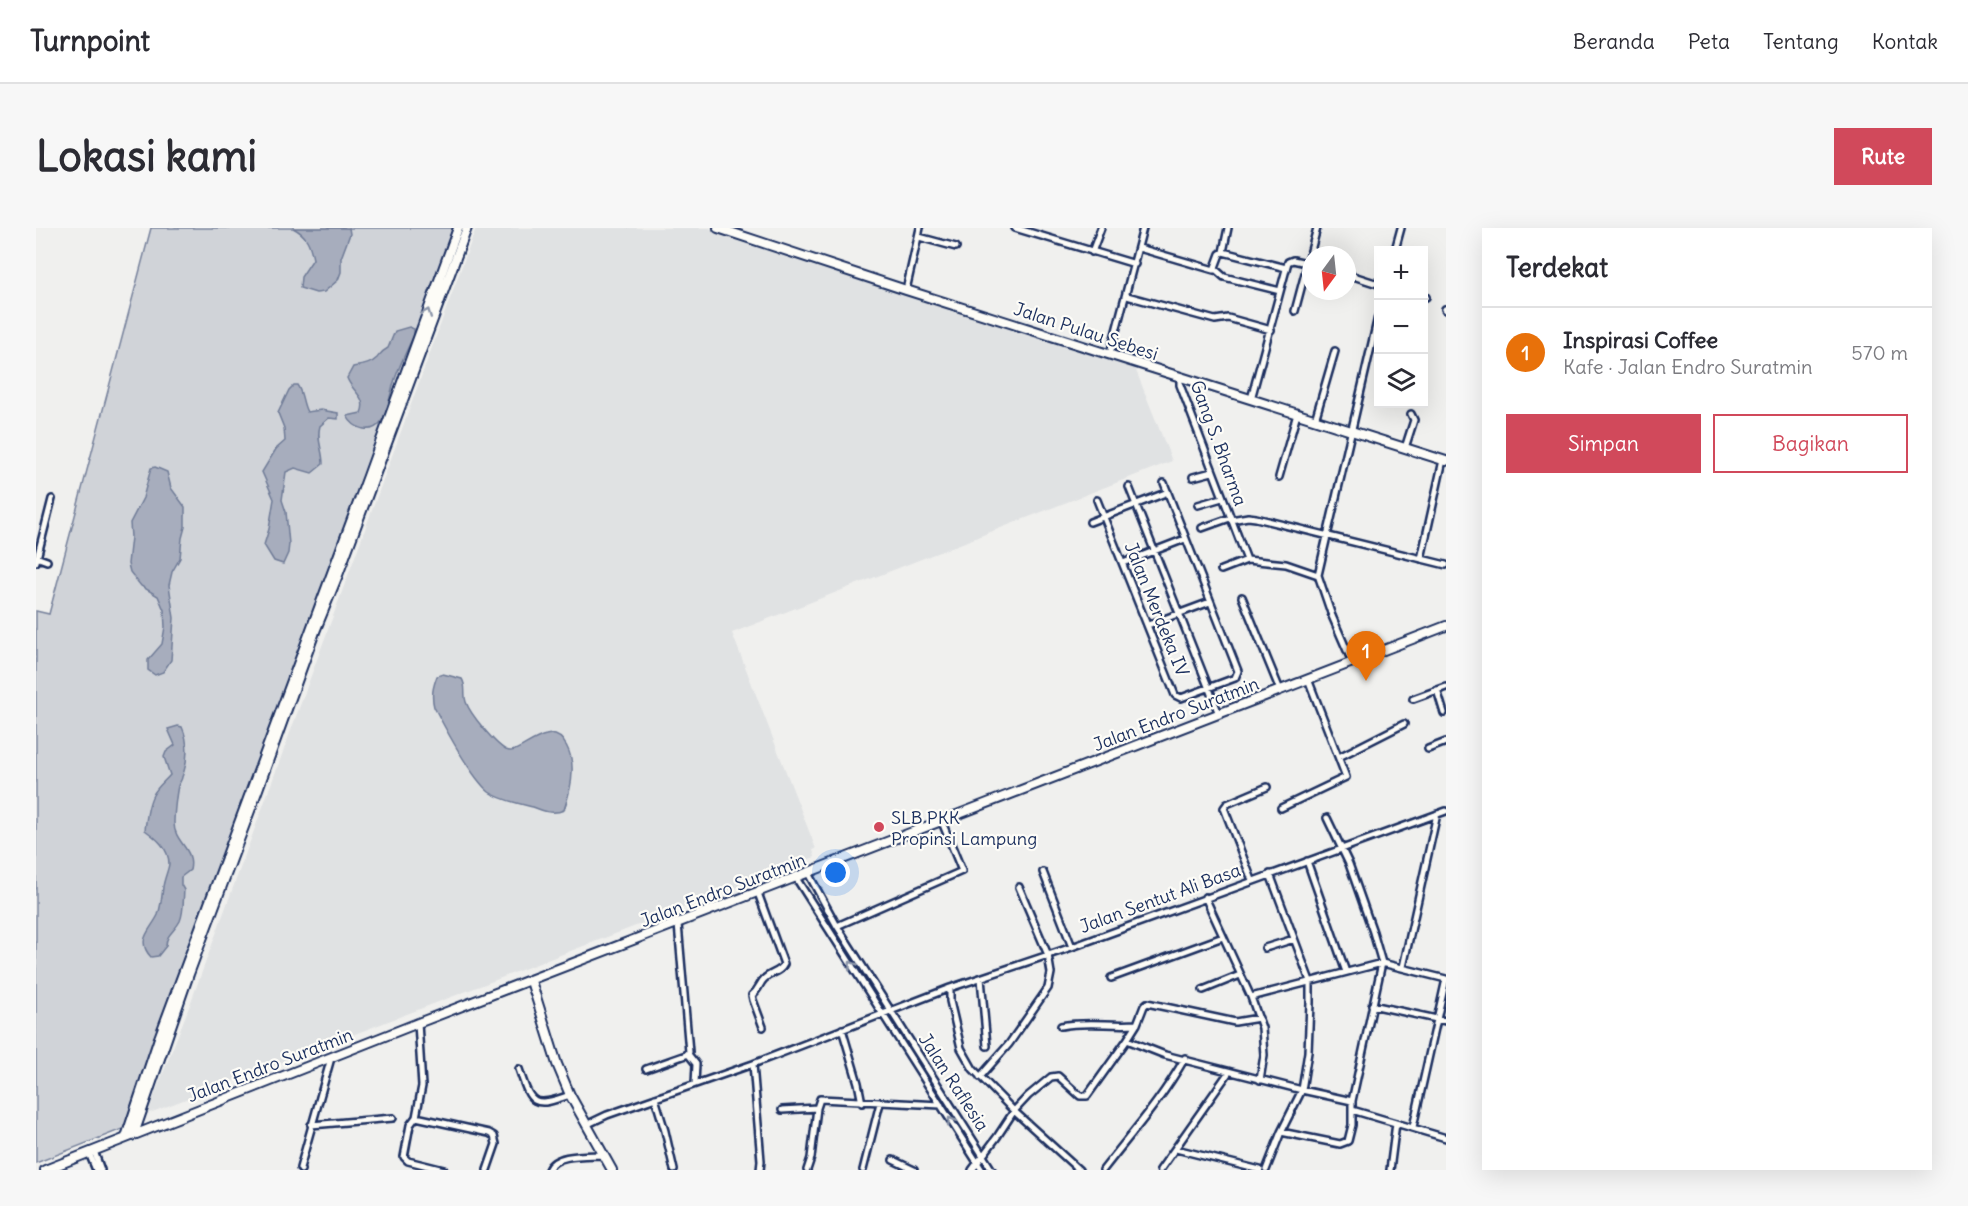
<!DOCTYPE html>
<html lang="id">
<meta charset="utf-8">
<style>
body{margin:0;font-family:Delius,sans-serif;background:#f7f7f7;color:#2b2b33}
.controls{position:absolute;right:18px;top:18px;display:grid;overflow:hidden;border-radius:0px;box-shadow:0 6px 24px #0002}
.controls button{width:54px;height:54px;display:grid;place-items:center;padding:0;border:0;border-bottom:2px solid #e1e1e2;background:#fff;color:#2b2b33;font:30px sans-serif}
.compass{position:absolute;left:1266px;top:18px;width:54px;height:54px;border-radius:50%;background:#fff;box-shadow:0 6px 24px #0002;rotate:195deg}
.you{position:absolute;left:800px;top:645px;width:21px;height:21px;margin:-15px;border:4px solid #fff;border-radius:50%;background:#1a73e8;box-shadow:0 0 0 9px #1a73e833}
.badge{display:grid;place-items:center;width:39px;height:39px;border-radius:50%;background:#d1495b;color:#fff;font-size:20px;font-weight:700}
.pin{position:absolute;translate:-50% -50px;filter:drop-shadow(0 2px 3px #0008)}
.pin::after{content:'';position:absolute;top:32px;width:21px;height:18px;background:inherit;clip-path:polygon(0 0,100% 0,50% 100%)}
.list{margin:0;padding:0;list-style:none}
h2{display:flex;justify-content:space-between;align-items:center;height:78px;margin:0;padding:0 24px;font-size:26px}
h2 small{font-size:20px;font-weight:400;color:#7c7c81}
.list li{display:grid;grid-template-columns:39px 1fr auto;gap:18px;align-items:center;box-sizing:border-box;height:90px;padding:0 24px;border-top:2px solid #e1e1e2}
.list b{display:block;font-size:22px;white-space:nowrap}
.list p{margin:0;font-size:20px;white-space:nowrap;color:#7c7c81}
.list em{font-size:20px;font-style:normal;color:#7c7c81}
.actions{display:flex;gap:12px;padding:18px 24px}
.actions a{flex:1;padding:14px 0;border:2px solid #d1495b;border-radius:0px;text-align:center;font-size:21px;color:#d1495b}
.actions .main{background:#d1495b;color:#fff}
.icon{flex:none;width:33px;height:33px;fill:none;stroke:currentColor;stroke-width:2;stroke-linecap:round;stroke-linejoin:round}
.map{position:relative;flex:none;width:1410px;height:942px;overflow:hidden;border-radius:0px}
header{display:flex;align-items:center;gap:36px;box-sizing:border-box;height:84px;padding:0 30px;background:#fff;border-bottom:2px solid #e1e1e2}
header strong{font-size:28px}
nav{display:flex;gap:33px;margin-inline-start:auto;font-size:21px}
.intro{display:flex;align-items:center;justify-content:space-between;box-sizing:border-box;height:144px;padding:0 36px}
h1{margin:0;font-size:42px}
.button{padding:15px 27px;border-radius:0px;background:#d1495b;color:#fff;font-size:21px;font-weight:700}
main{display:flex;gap:36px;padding:0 36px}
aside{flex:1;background:#fff;border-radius:0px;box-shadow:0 6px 24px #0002}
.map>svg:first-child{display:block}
.built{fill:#e0e2e3}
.green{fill:#d0d3d8;stroke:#76819b;stroke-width:1.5}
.water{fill:#a7adbd;stroke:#6f7b97;stroke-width:1.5}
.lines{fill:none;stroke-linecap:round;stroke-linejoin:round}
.street-casing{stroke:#1b2f5e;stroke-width:10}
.secondary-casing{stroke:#1b2f5e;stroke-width:12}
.street{stroke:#fdfcf7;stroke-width:5}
.secondary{stroke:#fdfcf7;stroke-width:8}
.oneway{stroke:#8c96aa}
.poi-dot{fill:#d1495b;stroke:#fdfcf7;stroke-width:2}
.labels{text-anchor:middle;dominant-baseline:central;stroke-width:4.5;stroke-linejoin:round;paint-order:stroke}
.street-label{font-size:18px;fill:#1b2f5e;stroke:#fdfcf7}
.poi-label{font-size:18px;fill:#1b2f5e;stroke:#fdfcf7;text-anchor:start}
</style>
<header>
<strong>Turnpoint</strong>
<nav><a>Beranda</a><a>Peta</a><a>Tentang</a><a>Kontak</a></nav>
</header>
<div class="intro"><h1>Lokasi kami</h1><a class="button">Rute</a></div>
<main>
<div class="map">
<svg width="1410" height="942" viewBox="0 0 1410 942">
<rect width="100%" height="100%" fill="#f0f0ee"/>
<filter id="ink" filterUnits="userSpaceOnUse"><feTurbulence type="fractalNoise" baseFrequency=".0167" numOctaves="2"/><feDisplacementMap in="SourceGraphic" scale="12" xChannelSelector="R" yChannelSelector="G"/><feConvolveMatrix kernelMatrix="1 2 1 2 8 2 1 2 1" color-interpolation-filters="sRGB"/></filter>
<g filter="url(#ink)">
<path class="built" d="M440 0H673L1097 135 1136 233 696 405 780 621 777 622 779 629 111 886 153 779Z"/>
<path class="green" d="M115 0H419L99 896 0 935V383L13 386Z"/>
<path class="water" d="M257 0H313L314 6 305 30V44L302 52 288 64 280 65 264 60 265 49 277 31C274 16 271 7 257 0Z
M373 99 378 101V107C371 122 363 138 358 154 354 165 352 186 345 194 335 207 318 201 311 188L325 185C332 169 316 164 311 150L317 139C326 137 334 137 341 130 345 125 346 123 352 120L359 103Z
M258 157H261C267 165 266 175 271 184L285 182 302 185V191L293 190 284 198C280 211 287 222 287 236L276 245 259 240 250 244 246 272 250 284 253 316 252 325 247 336 238 333 228 317 233 301 238 271 226 244 240 221 249 213 248 200 242 185 253 162Z
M119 239 131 244 135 260 149 279V299L146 310 144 330 136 344 133 357 138 390 135 432 127 444 119 447 112 442V432L126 416 129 399 128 382 122 368 105 358 94 344 92 336 95 309 94 295 107 270 115 240Z
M407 446 426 451C431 459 427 466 430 474 434 486 459 516 470 522 475 524 475 523 479 522 488 518 500 509 510 507 529 502 537 529 536 544 536 557 532 570 528 582 517 587 507 583 497 579 484 576 464 572 453 564 435 549 409 500 398 479 395 467 397 459 401 448Z
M142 498 146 499C153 514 152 534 146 549 146 552 143 555 142 558 140 567 138 586 138 595 138 615 159 620 154 642L145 649V657L148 662C147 672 148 684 144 693 139 703 130 706 130 718L122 728 115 729C99 712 115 702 122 687 125 678 126 668 127 659 128 651 132 643 133 636 133 620 120 610 109 602 110 593 113 574 117 567 121 559 129 553 134 547L128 529 130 524 139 517 132 501Z"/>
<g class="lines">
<defs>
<path id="street" d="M979 0 1099 36
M883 9 920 19
M1103 20 1178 42 1184 26 1187 24
M1359 22 1365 0
M1056 24 1065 0
M1187 24 1250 40
M1187 24 1192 0
M1179 41 1188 49 1244 63
M1311 46 1342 56
M870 62 884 0
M1091 68 1179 92 1192 90 1235 102
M1388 68 1390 69
M1409 81 1410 82
M1259 83 1281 0
M1074 126 1107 0
M1144 148V157L1211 332
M1215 171 1252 34 1257 32 1275 36
M1279 192 1299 123
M1369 220 1378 192 1375 186
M1157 249 1176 244
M1243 249 1261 186
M1093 259 1183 486
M1061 272 1139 467 1145 470 1199 450 1202 443 1128 255
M1162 277 1186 270
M1195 292 1212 289 1220 290 1410 337
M1054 294 1132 264
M1166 300 1194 290
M0 329 11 333
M1385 331 1407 232
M0 334 16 271
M1087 335 1149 311
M1185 342 1211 332 1250 336 1282 347
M1206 369 1244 462
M1112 397 1174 374
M1316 434 1296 388 1282 347 1342 89
M1401 462 1408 485
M1377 471 1410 459
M1392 521 1410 514
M1303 529 1368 496
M1245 580 1310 549 1272 451
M1291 590 1313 636 1337 704 1346 735 1316 873
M1271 633 1310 744
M1007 644 1036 719
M772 645 801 698 956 942
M760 650 946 942
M1216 652 1188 580 1191 576 1231 559
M722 665 748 736C744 745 735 744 728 751 723 756 723 762 716 767L717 772 727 799
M1169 669 1215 769 1226 800 1228 827 1224 852
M801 698 926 643 906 594
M1229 720 1258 711
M1367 739 1401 586
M945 750 951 818
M1075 750 1187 709
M914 760V773L925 820 937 841 978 883 1043 942
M1167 762 1204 747
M1215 769 1346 735 1410 751
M1336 777 1410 793
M382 795 386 858 380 889 374 897 368 929 372 933 408 942
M1025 798C1050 793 1075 798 1101 796
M806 801 822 855 826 875
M1091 812 1129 827 1266 862 1316 873V882L1410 910
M652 826 660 836 659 856
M717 836 725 933 724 942
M483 841C495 877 497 880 534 867
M610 841 650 827 653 824 642 696
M944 849 973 816 1012 760 1015 745 1012 727 983 659
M619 870 629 903 638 942
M746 882 781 880
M380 889 453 905 458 908 460 916 451 942
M275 897 357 890
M550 897 571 887 717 836 914 760 1036 719 1410 583
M1377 899 1410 751
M1245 904 1304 916 1312 913 1316 897V882
M1140 921 1224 942
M58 923 65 942
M53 925 60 942
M857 932 878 942
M265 942 264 940 295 830
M512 942C519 925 551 928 567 927
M771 942 775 930 781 880 784 871 905 877
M827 942 844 875
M936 942 961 909 978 883 992 868 1015 849 1022 848 1044 868H1051L1091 812 1101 796 1108 778 1111 775 1199 794 1223 790
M1067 942C1097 903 1124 874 1149 830
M1124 942 1193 844
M1230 942 1245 904 1266 862 1272 824 1274 775V753L1234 646
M1354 942 1360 895"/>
<path id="secondary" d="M682 0 870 62 1410 233
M495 753 521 836 534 867 576 942
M98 906 153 746 221 564 280 401 302 347 431 0
M90 909 123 810 332 248 422 0
M9 942 382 795 1410 398"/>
</defs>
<use href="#street" class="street-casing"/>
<use href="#secondary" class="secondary-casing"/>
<use href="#street" class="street"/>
<use href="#secondary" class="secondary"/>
</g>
<defs><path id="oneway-chevron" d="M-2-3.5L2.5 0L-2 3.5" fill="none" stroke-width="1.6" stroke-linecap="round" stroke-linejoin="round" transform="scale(1.5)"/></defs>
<g class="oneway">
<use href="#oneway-chevron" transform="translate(391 85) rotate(-70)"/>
<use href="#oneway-chevron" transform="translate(816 737) rotate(-123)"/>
<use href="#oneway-chevron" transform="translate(915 893) rotate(-122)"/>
</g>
</g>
<circle class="poi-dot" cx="843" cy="599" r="6"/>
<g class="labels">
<g class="street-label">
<text transform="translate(1050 103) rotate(18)">Jalan Pulau Sebesi</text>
<text transform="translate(1183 215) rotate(70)">Gang S. Bharma</text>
<text transform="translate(1121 381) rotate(68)">Jalan Merdeka IV</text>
<text transform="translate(1140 486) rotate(-21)">Jalan Endro Suratmin</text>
<text transform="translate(687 662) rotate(-21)">Jalan Endro Suratmin</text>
<text transform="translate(1124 670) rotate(-20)">Jalan Sentut Ali Basa</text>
<text transform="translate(234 837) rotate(-21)">Jalan Endro Suratmin</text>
<text transform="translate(918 854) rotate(57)">Jalan Raflesia</text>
</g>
<g class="poi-label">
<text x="855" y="589">SLB PKK<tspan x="855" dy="21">Propinsi Lampung</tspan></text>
</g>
</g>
</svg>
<div class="controls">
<button>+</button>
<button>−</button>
<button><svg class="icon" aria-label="layers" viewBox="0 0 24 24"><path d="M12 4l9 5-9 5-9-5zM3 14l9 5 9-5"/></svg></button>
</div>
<svg class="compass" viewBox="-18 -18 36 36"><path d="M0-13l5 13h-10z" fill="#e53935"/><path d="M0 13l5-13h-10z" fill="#7c7c81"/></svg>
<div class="you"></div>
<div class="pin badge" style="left:1330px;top:453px;background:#e8710a">1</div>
</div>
<aside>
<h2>Terdekat<small></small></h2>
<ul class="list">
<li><span class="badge" style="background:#e8710a">1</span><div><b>Inspirasi Coffee</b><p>Kafe · Jalan Endro Suratmin</p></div><em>570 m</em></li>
</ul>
<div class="actions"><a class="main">Simpan</a><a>Bagikan</a></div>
</aside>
</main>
